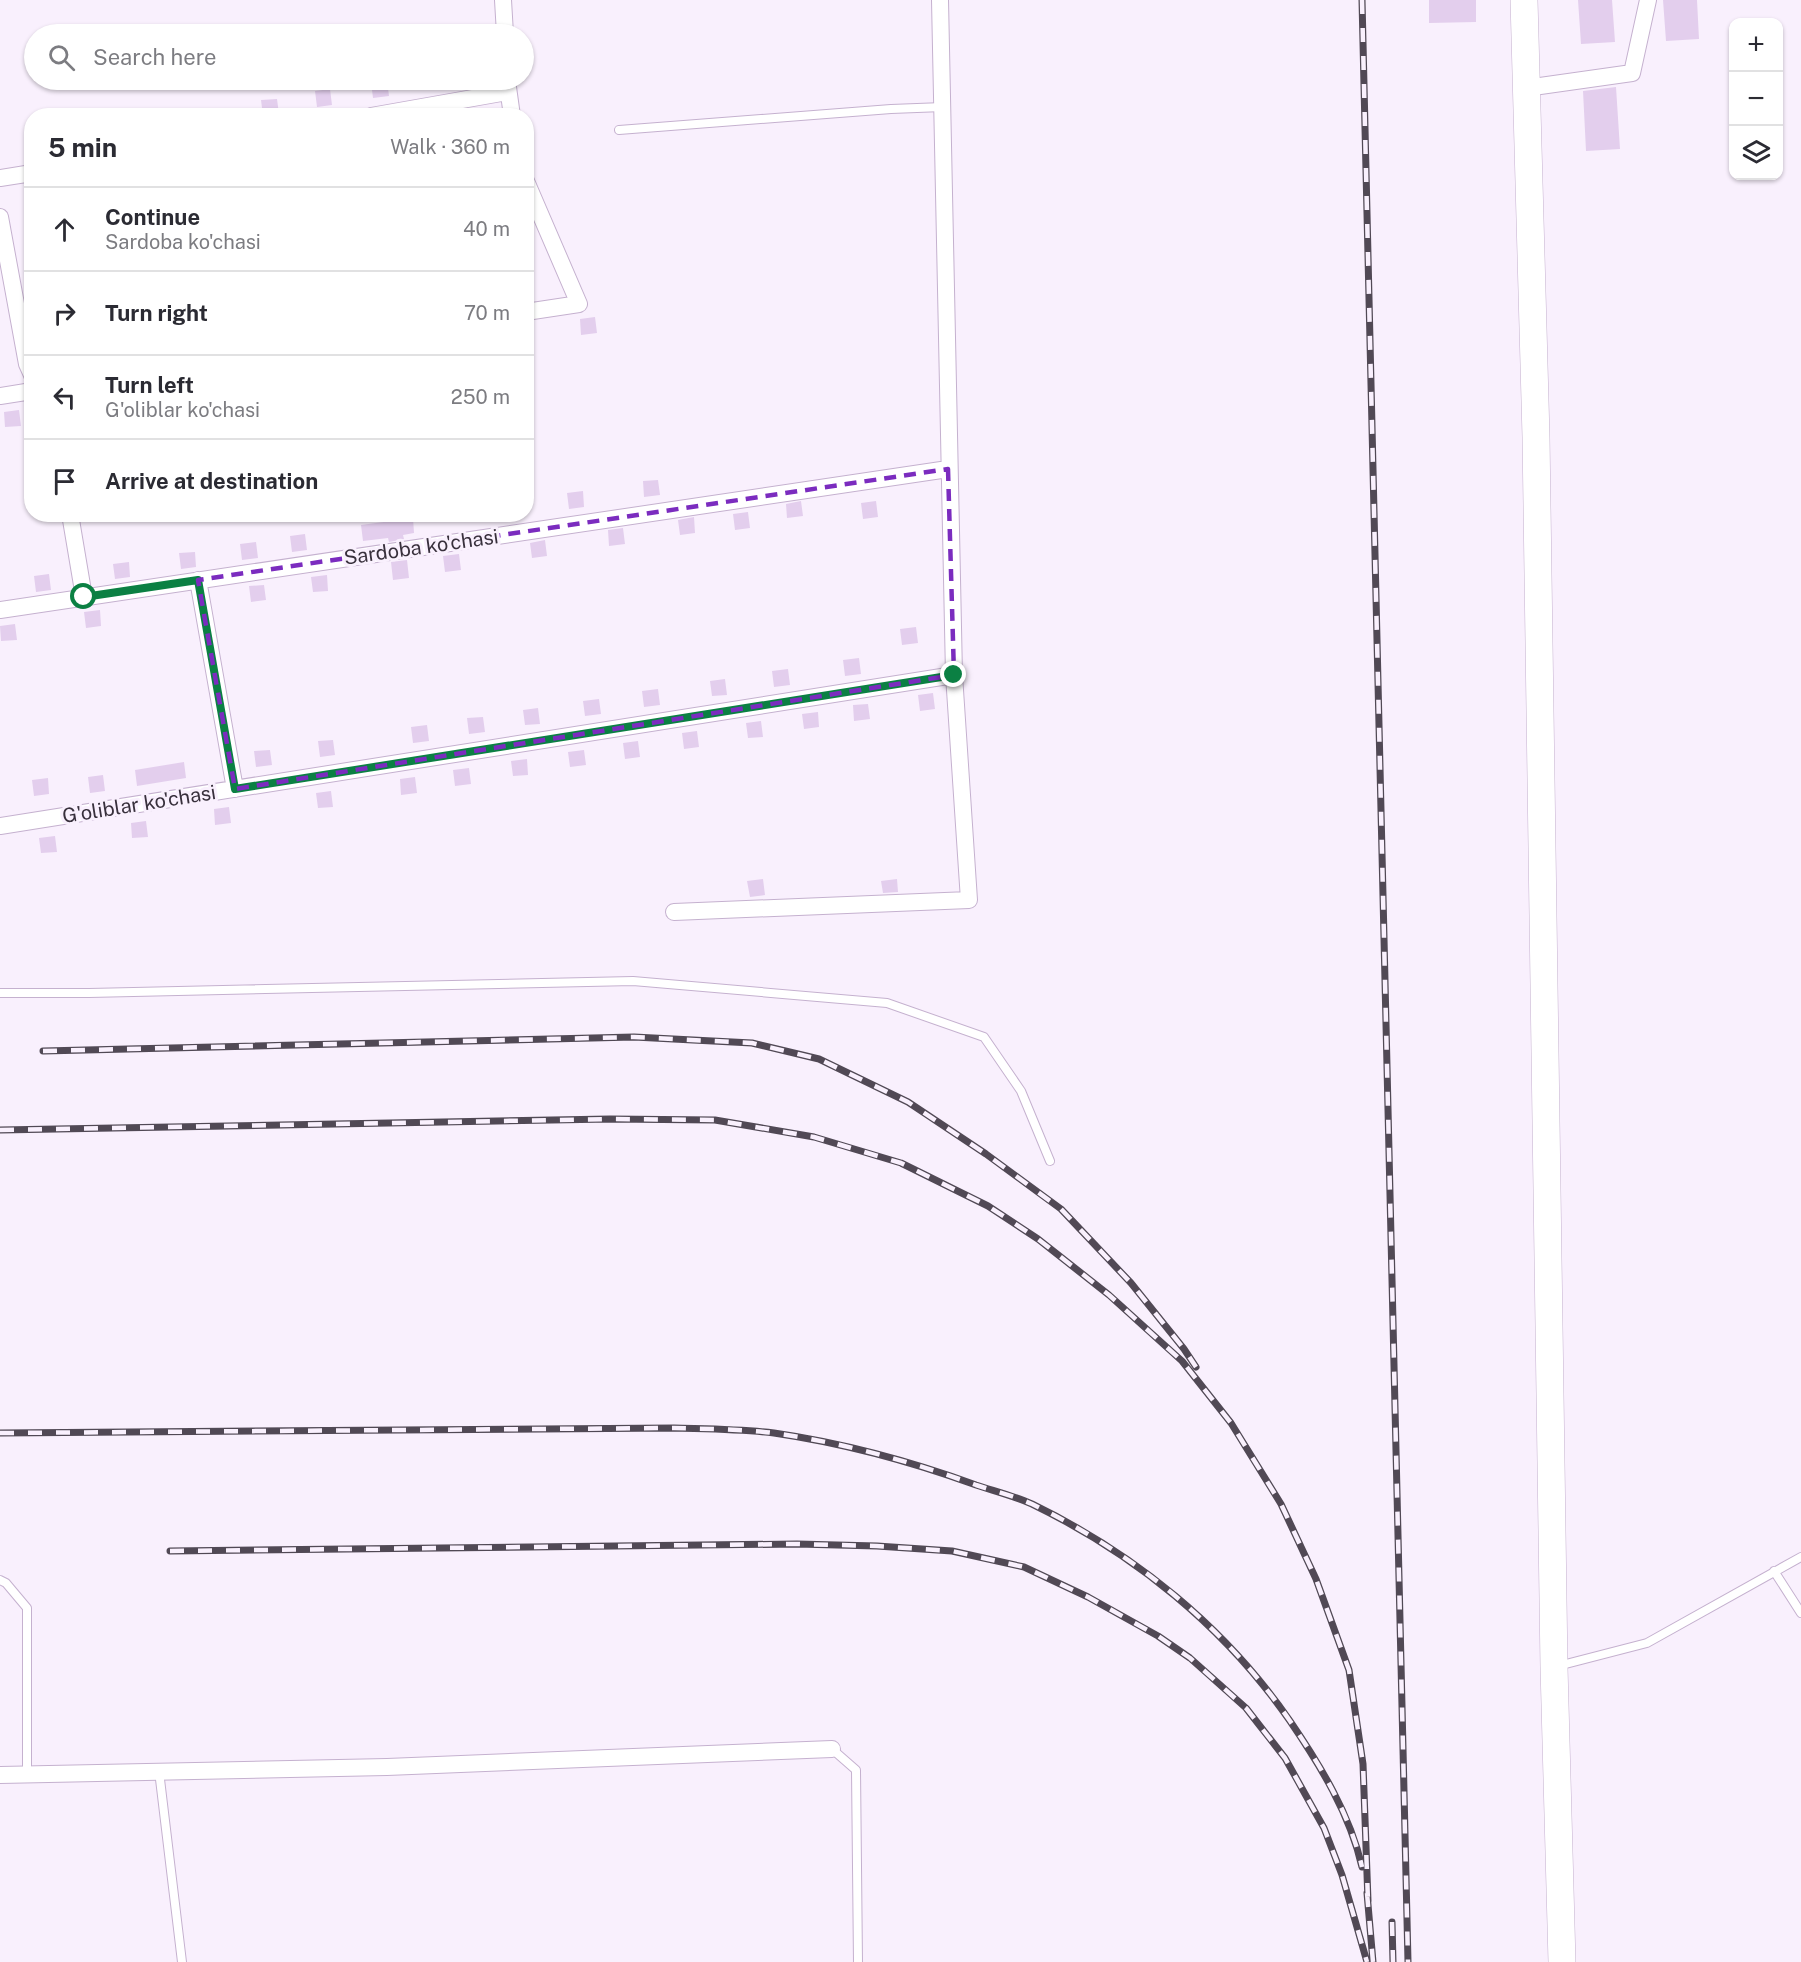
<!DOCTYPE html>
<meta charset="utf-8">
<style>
body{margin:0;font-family:"Public Sans",sans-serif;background:#f7f7f7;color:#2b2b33}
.controls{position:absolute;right:18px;top:18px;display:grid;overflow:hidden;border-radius:12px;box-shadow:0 2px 4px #0004}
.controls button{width:54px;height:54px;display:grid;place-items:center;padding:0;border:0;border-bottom:2px solid #e1e1e2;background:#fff;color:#2b2b33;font:30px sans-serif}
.stop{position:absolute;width:18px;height:18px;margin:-14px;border:4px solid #0b8043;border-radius:50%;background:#fff}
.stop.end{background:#0b8043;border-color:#fff;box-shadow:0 2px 6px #0008}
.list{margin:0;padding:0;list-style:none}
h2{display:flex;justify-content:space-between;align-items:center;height:78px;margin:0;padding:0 24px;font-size:26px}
h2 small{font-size:20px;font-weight:400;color:#7c7c81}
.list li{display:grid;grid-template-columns:39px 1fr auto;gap:18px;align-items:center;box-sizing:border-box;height:84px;padding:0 24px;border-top:2px solid #e1e1e2}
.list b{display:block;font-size:22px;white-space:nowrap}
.list p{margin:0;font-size:20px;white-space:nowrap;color:#7c7c81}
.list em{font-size:20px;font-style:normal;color:#7c7c81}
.icon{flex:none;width:33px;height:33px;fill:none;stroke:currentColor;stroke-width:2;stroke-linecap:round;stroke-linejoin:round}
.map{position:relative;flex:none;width:1801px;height:1962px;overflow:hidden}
.search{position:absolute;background:#fff;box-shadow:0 2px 4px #0004;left:24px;top:24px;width:510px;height:66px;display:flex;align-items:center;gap:15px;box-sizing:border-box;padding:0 21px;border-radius:33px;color:#7c7c81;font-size:22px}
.panel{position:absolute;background:#fff;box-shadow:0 2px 4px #0004;left:24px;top:108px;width:510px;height:414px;border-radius:24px}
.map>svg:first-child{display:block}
.building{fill:#e3ceed}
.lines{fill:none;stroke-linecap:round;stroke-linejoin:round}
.service-casing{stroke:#c5b1cf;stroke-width:10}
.minor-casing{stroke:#c5b1cf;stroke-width:18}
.primary-casing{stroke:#c5b1cf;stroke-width:28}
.service{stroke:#fff;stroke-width:8}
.minor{stroke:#fff;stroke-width:16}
.primary{stroke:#fff;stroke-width:27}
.rail-casing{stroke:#514955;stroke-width:7}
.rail{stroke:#f9f0fd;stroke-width:4.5;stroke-dasharray:14;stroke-linecap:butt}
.route{stroke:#0b8043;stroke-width:8}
.marked{fill:none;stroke:#7b2cbf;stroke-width:4.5;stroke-dasharray:12 8;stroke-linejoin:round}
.labels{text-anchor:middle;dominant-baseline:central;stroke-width:6;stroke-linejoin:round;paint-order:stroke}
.street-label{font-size:20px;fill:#38303c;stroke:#f9f0fd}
</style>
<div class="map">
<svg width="1801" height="1962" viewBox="0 0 1801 1962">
<rect width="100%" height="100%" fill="#f9f0fd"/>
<path class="building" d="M1429 0H1476V22L1429 23Z
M1578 0H1612L1615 42 1581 44Z
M1663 0H1697L1699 39 1666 41Z
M387 80 389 96 373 98 371 82Z
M1616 87 1620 149 1586 151 1583 91Z
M330 89 332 105 317 107 315 91Z
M277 99 279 114 263 116 261 100Z
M595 317 597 333 581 335 580 319Z
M19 410 21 426 5 427 4 412Z
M658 480 660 495 644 497 643 481Z
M583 491 584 507 569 509 567 493Z
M801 501 803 516 787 518 786 504Z
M876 501 878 517 863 519 861 503Z
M748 512 750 528 735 530 733 514Z
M694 517 695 533 680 535 678 520Z
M413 518 414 533 403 535 404 539 389 542 388 538 363 541 361 525Z
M623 528 625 544 609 546 608 530Z
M305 534 307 550 292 552 290 536Z
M545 540 547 556 532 558 530 543Z
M256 542 258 558 242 560 240 544Z
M195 552 196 567 181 569 179 553Z
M459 554 461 570 445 572 443 556Z
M407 560 409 578 393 580 391 562Z
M129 562 130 577 115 579 113 564Z
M49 574 51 590 36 592 34 576Z
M327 575 328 591 313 592 311 577Z
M264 585 266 600 251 602 249 586Z
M100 610 101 626 86 628 84 612Z
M15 624 17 640 1 641 0 626Z
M916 627 918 643 902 645 900 629Z
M859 658 861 674 845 676 843 660Z
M788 669 790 685 774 687 772 671Z
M725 679 727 695 712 696 710 681Z
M658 689 660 705 644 707 642 691Z
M933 693 935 709 920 711 918 695Z
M599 699 601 714 585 716 583 701Z
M868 704 870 719 854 721 853 705Z
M538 708 540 724 525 725 523 710Z
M818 712 819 727 804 729 802 714Z
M483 717 485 732 469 734 467 718Z
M761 721 763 737 748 738 746 723Z
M427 725 429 741 413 743 411 727Z
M697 731 699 747 684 749 682 733Z
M333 740 335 755 320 757 318 741Z
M638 741 640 757 625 759 623 743Z
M270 750 272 765 256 767 254 751Z
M584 750 586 765 570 767 568 752Z
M527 759 528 775 513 776 511 761Z
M184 762 186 778 137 786 135 770Z
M469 768 471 784 455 786 453 770Z
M103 775 105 791 90 793 88 777Z
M415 777 417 793 401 795 400 779Z
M48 778 49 794 34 796 32 780Z
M331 791 333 807 318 808 316 793Z
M229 807 231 823 215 825 214 809Z
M146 821 148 837 132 838 131 823Z
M55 836 57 852 41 853 39 838Z
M763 879 765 895 750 897 747 881Z
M897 879 898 892 883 893 881 881Z"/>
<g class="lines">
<defs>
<path id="service" d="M619 130 891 109 943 107
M0 993H89L633 981 887 1003 984 1037 1021 1091 1050 1161
M1774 1571 1801 1613
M0 1580 6 1583 27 1608V1774
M1558 1666 1647 1643 1801 1557
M832 1749 856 1770 858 1962
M159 1771 182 1962"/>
<path id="minor" d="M503 0 505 34
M507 80 512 116
M1526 88 1632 73 1648 0
M371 116 507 92
M0 178 32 173
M526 181 579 304 526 312
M0 217 27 364 32 375
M0 396 32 391
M70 514 84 597
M198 580 235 789
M0 610 948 469
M0 826 954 675
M674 912 969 900 954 675 940 0
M0 1775 387 1767 832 1749"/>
<path id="primary" d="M1524 0 1536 437 1554 1667 1562 1962"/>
</defs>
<use href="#service" class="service-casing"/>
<use href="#minor" class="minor-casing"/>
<use href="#primary" class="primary-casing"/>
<use href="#service" class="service"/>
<use href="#minor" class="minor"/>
<use href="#primary" class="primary"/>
<defs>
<path id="rail" d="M1362 0 1408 1962
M43 1051 634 1037 752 1043 819 1059 908 1102 986 1154 1061 1209 1131 1283 1184 1349 1196 1367
M0 1130 610 1119 715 1120 814 1137 901 1163 988 1206 1038 1239 1109 1295 1182 1361 1231 1423 1281 1504 1316 1579 1349 1670 1363 1764 1368 1901
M0 1433 674 1428C707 1429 741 1429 774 1433 843 1443 910 1461 976 1485 994 1491 1014 1496 1032 1504 1135 1554 1225 1627 1290 1721 1320 1765 1350 1814 1362 1867
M170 1551 797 1544 877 1546 952 1551 1024 1567 1088 1597 1158 1636 1190 1658 1246 1708 1285 1758 1324 1828 1342 1875 1367 1962
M1367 1893 1373 1962
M1392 1922 1393 1962"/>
</defs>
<use href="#rail" class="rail-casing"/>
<use href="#rail" class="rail"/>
</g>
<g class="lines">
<path class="route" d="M84 597 198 580 235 789 954 675"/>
</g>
<path class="marked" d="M948 469 954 675 235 789 198 580Z"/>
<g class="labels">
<g class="street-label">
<text transform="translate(421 547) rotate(-8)">Sardoba ko'chasi</text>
<text transform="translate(139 804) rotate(-9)">G'oliblar ko'chasi</text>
</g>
</g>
</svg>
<div class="controls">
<button>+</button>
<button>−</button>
<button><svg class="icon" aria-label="layers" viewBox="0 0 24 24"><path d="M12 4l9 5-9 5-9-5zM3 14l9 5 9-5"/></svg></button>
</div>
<div class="stop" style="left:84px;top:597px"></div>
<div class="stop end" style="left:954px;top:675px"></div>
<div class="search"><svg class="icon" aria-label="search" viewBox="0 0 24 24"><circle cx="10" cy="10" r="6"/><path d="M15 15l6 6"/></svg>Search here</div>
<section class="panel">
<h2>5 min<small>Walk · 360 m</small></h2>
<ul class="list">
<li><svg class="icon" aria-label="ahead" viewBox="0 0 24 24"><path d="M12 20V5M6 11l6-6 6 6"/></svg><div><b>Continue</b><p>Sardoba ko'chasi</p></div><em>40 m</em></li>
<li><svg class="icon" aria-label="right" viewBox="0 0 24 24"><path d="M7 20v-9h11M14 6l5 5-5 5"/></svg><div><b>Turn right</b></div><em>70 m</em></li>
<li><svg class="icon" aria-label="left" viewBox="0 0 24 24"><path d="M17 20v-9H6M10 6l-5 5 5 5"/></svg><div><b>Turn left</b><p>G'oliblar ko'chasi</p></div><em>250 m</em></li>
<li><svg class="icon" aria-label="arrive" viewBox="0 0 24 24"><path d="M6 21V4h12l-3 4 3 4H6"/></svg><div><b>Arrive at destination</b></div></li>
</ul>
</section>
</div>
